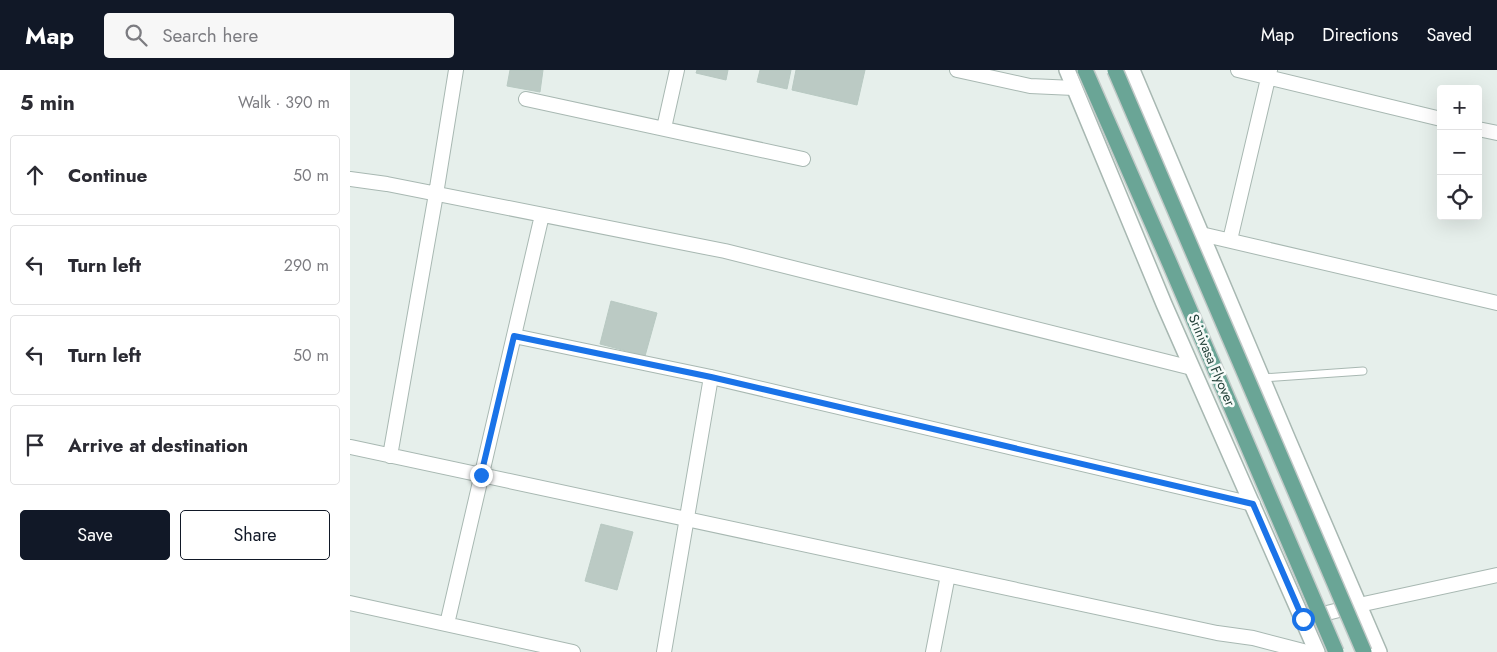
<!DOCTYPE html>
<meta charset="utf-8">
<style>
body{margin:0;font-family:Jost,sans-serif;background:#f7f7f7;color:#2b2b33}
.controls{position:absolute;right:15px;top:15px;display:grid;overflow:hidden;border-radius:5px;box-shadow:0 5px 20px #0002}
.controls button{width:45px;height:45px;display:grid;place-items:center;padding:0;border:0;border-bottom:1px solid #e1e1e2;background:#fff;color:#2b2b33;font:25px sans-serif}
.stop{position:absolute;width:15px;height:15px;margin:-11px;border:4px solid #1a73e8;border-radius:50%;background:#fff}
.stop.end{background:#1a73e8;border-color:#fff;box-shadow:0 1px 5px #0008}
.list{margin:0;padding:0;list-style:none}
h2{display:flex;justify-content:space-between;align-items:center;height:65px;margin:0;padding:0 20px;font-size:21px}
h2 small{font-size:16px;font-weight:400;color:#7c7c81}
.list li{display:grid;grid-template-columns:32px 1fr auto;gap:15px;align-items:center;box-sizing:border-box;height:80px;margin:0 10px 10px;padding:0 10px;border:1px solid #e1e1e2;border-radius:5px}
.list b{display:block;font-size:19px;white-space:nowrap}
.list em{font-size:16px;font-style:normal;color:#7c7c81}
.actions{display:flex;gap:10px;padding:15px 20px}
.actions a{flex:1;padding:11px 0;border:1px solid #111827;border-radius:5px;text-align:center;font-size:18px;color:#111827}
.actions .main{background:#111827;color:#fff}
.icon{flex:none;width:28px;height:28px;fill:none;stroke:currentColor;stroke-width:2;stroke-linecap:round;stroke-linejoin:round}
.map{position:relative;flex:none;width:1147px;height:582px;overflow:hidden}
header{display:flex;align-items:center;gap:30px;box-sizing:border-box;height:70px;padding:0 25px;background:#111827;color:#fff}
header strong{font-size:24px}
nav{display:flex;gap:28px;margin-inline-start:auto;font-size:18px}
.search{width:350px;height:45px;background:#f7f7f7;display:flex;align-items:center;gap:12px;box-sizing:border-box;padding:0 18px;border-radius:5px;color:#7c7c81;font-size:19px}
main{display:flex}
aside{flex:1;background:#fff}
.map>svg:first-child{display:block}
.building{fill:#bbcac4;stroke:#b8c9c2}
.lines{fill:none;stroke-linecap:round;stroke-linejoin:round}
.service-casing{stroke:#a8b8b2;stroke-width:9}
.minor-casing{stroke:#a8b8b2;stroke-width:16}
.tertiary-casing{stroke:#a8b8b2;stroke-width:18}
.service{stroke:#fff;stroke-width:7}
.minor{stroke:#fff;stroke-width:14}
.tertiary{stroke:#fff;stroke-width:15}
.primary-bridge-casing{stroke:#c2cac8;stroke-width:18;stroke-linecap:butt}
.primary-bridge{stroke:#6aa596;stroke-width:15}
.route{stroke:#1a73e8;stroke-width:6}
.labels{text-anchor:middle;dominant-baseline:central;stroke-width:5;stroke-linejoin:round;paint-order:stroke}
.street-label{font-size:14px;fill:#24423a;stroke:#f7fbf9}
</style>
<header>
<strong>Map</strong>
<div class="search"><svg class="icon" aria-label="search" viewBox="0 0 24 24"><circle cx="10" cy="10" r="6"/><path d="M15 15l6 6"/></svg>Search here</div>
<nav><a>Map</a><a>Directions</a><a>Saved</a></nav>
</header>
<main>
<aside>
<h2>5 min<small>Walk · 390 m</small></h2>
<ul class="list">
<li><svg class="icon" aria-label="ahead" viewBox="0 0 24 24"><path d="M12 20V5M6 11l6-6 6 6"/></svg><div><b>Continue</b></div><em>50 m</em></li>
<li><svg class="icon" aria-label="left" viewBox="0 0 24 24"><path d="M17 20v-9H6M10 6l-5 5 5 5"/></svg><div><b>Turn left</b></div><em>290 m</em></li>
<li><svg class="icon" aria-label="left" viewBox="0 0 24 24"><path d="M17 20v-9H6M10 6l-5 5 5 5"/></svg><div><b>Turn left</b></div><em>50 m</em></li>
<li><svg class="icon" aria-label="arrive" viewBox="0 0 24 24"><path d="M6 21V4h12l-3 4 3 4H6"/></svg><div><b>Arrive at destination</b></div></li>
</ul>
<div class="actions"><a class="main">Save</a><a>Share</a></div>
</aside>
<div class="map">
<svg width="1147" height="582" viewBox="0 0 1147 582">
<rect width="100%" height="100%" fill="#e6efeb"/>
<path class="building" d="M160 0H193L190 22 157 16Z
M347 0H378L376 10 346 3Z
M410 0H441L437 19 407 12Z
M446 0H515L507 35 442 20Z
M261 231 307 243 295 286 250 274Z
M251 454 283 462 267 520 235 511Z"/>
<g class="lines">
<defs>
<path id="service" d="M912 308 1013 301"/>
<path id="minor" d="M607 0 680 16 724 18
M888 0 1091 49
M176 29 453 89
M314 58 327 0
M1128 59 1147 63
M0 109 37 114 375 181 842 298
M851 164 1147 233
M880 170 920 0
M164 266 361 307 903 434
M1 377 867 563 903 568 957 582
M40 386 86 124 106 0
M0 533 223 582
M953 549 1009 535 1147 505
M97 554 192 145
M314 582 361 307
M583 582 598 505"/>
<path id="tertiary" d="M717 0 814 234 967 582
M782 0 938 370 1029 582"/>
</defs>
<use href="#service" class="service-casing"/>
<use href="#minor" class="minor-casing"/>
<use href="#tertiary" class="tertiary-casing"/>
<use href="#service" class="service"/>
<use href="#minor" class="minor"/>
<use href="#tertiary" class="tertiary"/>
<defs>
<path id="primary-bridge" d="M735 0 820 194 986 582
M765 0 1014 582"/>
</defs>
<use href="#primary-bridge" class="primary-bridge-casing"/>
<use href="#primary-bridge" class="primary-bridge"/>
</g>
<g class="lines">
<path class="route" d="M131 405 164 266 361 307 903 434 953 549"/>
</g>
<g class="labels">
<g class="street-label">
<text transform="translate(862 290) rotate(67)">Srinivasa Flyover</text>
</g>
</g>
</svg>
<div class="controls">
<button>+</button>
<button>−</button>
<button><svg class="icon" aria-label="locate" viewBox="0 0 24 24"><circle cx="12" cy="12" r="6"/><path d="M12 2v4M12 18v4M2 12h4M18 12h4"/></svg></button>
</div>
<div class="stop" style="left:953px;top:549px"></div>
<div class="stop end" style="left:131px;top:405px"></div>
</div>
</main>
